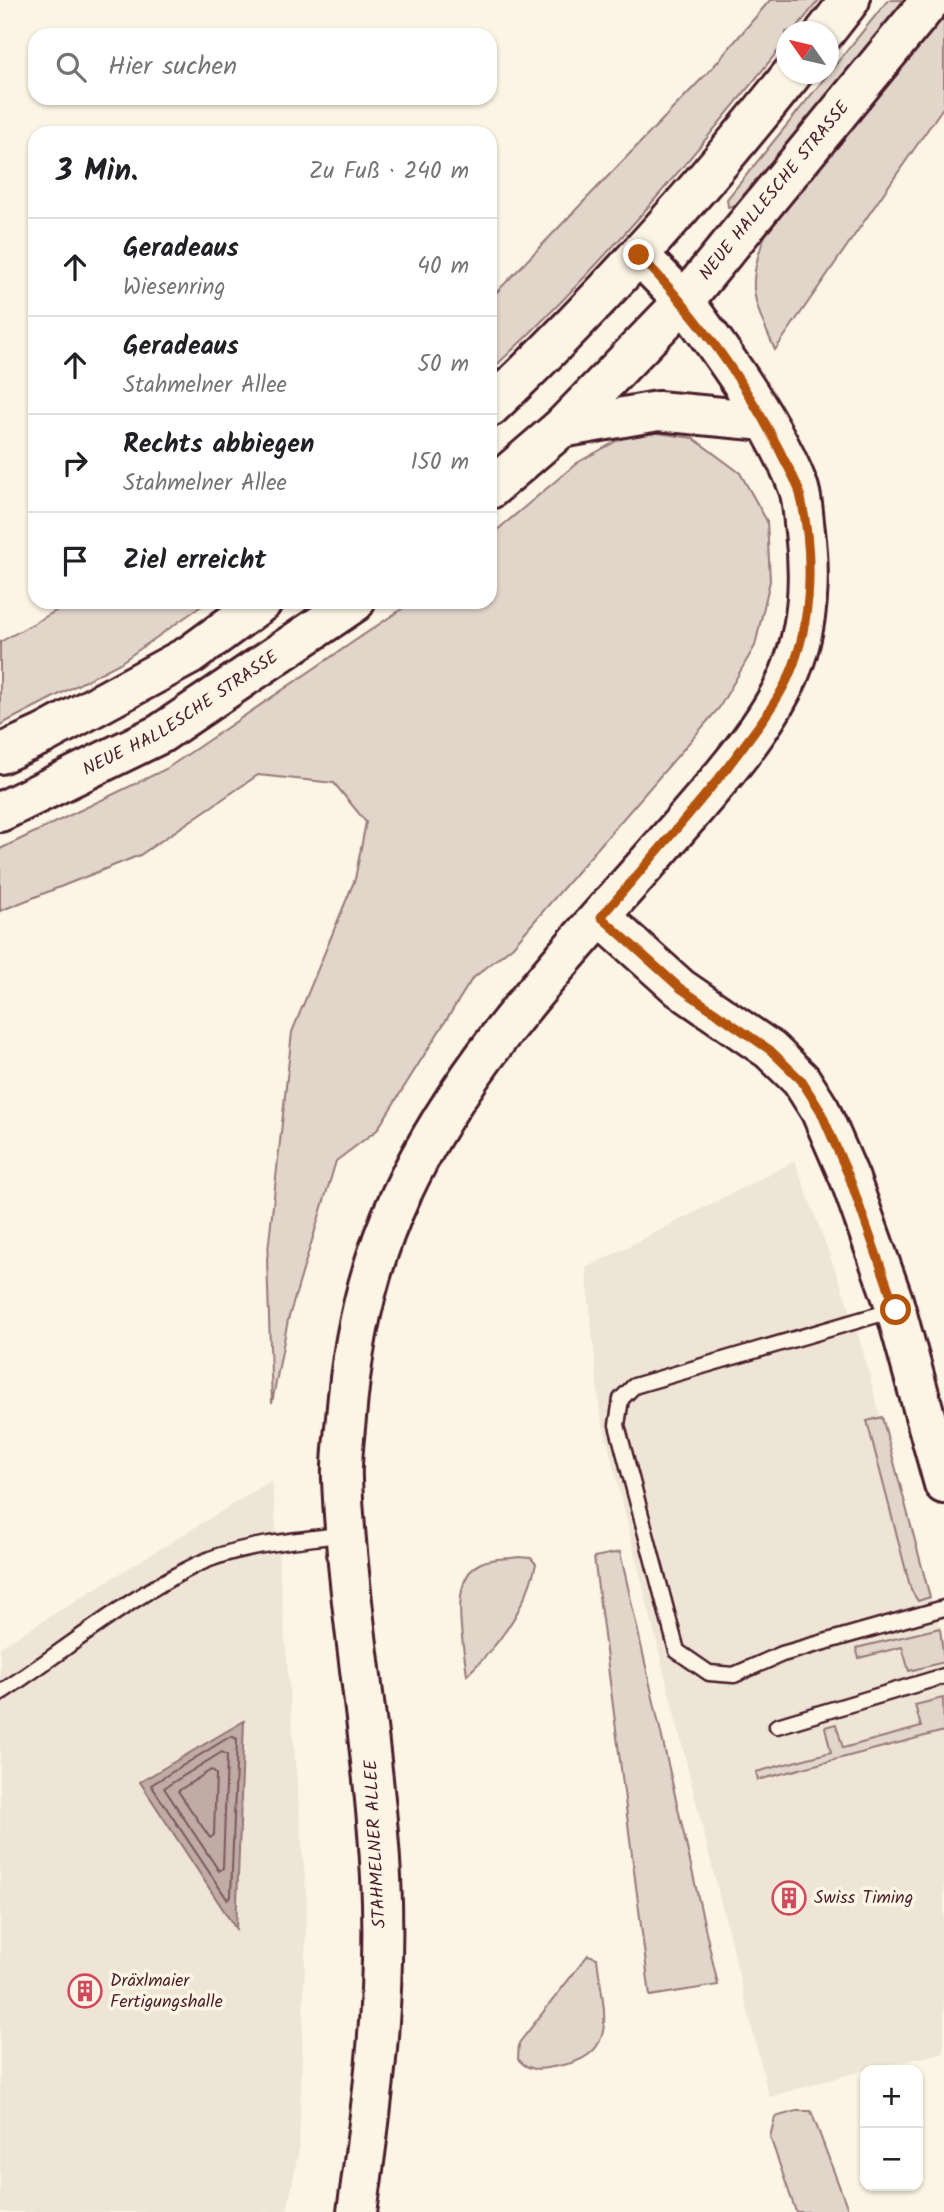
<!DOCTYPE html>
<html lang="de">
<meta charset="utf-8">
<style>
body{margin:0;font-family:Kalam,sans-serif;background:#f6f6f6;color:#202124}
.controls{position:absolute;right:21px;bottom:21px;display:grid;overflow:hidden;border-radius:14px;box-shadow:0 2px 5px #0004}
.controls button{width:63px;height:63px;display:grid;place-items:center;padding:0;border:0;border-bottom:2px solid #e0e0e0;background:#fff;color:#202124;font:35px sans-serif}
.compass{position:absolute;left:776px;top:21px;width:63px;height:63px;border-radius:50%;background:#fff;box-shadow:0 2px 5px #0004;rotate:304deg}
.stop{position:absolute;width:21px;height:21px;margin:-16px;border:5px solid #b45309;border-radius:50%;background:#fff}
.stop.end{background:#b45309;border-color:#fff;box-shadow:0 2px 7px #0008}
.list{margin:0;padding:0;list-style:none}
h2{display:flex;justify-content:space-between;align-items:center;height:91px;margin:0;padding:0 28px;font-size:30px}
h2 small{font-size:23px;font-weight:400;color:#757577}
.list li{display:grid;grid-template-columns:46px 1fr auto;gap:21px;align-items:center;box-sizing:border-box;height:98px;padding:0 28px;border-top:2px solid #e0e0e0}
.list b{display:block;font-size:26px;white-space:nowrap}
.list p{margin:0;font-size:23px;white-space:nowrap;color:#757577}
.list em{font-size:23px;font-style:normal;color:#757577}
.icon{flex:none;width:38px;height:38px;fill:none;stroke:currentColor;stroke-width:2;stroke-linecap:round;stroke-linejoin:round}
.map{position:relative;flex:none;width:944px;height:2212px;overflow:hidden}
.search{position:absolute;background:#fff;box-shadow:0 2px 5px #0004;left:28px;top:28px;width:469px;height:77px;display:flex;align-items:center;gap:18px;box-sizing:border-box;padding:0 24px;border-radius:21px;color:#757577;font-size:26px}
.panel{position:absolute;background:#fff;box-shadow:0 2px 5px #0004;left:28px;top:126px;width:469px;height:483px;border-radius:21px}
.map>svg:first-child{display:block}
.built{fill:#eee5d7}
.green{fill:#e2d5ca;stroke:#967a7a;stroke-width:2}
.water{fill:#c0aca5;stroke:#917474;stroke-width:2}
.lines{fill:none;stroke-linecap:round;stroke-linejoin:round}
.shore{stroke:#79575c;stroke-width:2}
.lane-casing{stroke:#4a1f2b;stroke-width:19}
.secondary-casing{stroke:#4a1f2b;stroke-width:44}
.primary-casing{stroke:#4a1f2b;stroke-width:44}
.lane{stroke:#fcf5e5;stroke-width:14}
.secondary{stroke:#fcf5e5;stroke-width:38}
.primary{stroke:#fcf5e5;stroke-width:38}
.route{stroke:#b45309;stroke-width:9}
.labels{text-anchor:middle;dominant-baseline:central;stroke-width:7;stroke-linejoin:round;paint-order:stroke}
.street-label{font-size:18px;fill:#4a1f2b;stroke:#fcf5e5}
.poi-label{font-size:18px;fill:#4a1f2b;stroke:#fcf5e5;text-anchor:start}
</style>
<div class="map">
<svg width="944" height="2212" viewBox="0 0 944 2212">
<rect width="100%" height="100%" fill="#fcf5e5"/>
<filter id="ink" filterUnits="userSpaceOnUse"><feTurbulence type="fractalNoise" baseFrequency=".0143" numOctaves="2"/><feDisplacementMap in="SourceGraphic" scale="14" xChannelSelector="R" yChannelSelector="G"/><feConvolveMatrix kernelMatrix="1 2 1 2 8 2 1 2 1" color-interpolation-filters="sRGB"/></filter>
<g filter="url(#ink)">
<path class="built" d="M795 1161 856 1326 921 1567 944 1640V2053L865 2070 769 2097 600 1413 586 1268Z
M272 1480 307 1903 299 2149 287 2212H0V1647Z"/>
<path class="green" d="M770 0H819L794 31 786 32V41C694 155 599 271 490 371V299L713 67Z
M888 0H907L740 204 728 207 727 199Z
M944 12V106L775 350C753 300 745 286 766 233Z
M636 430 693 438 740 473 767 521 770 581 755 646 719 708 513 946 472 979 377 1130 336 1161 288 1320 272 1403 267 1260 292 1032 355 879 366 822 334 783 258 775 140 855 0 911V849L166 769 412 602H490V536L577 463Z
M72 602H207L120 663 0 725V642Z
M882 1417 930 1597 918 1601 911 1590 867 1421Z
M620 1552 718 1985 650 1996 594 1557Z
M519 1557 531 1558 536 1564C526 1607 499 1645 467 1675 464 1646 447 1578 481 1563 491 1558 507 1559 519 1557Z
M940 1628 944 1662 909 1671 902 1647 859 1658 856 1648Z
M943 1698 944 1731 758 1780 756 1772 831 1752 825 1727 836 1724 843 1748 921 1727 915 1705Z
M588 1955 597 1958C602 2007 623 2056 558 2066 541 2069 530 2073 518 2059L519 2043Z
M797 2111H811L849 2212H796L770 2137 775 2117Z"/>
<path class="water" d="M244 1721 236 1929 140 1782Z"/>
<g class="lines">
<path class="shore" d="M231 1736 237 1739 231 1896 227 1899 151 1785Z
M222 1752 227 1755 223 1868 219 1871 164 1788Z
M211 1770 216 1774 214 1835 210 1838 178 1791Z"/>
<defs>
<path id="lane" d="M894 1310 634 1386 621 1399 617 1425 677 1651 709 1673 734 1675 782 1654 944 1608
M0 1693C66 1650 127 1598 198 1564 243 1543 297 1541 345 1534
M777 1726 944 1676"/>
<path id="secondary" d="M561 428 658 411 765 421
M601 917 680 988 770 1050 801 1080 820 1110 850 1179 893 1300 944 1484
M357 2212C373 2102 387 1989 381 1877 374 1744 348 1613 342 1480 341 1460 344 1438 346 1418 352 1341 368 1265 401 1195 463 1061 569 953 665 843 705 796 765 732 789 675 809 628 811 580 805 531 803 517 803 502 799 489 775 425 725 357 684 301"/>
<g id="primary">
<path d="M825 32 850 0"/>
<path d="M639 255 684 301"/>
<path d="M490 407C599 304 699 191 792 74"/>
<path id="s1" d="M490 489 561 428 684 301 931 0"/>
<path d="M0 754 44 734 190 655 262 602"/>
<path id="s2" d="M0 812 160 734 355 602"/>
</g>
</defs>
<use href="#lane" class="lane-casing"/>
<use href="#secondary" class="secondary-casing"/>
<use href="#primary" class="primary-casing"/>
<use href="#lane" class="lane"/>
<use href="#secondary" class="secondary"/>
<use href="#primary" class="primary"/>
</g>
</g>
<g class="lines" filter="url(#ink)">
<path class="route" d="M639 255C696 314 743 378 780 451 786 465 797 480 800 494 814 552 813 621 789 676 773 710 749 738 727 768 686 819 643 868 601 917L680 988 770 1050 801 1080 820 1110 850 1179 896 1310"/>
</g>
<defs>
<symbol id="building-ring" viewBox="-11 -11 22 22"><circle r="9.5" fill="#fcf5e5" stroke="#d1495b" stroke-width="1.5"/><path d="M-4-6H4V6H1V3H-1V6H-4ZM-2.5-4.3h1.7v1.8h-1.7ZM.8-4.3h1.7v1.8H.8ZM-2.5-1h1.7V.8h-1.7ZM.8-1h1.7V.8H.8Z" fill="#d1495b"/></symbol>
</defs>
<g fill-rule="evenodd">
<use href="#building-ring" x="770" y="1879" width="38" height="38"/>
<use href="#building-ring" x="66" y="1972" width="38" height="38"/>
</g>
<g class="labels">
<g class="street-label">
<text stroke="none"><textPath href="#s1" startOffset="413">NEUE HALLESCHE STRASSE</textPath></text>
<text stroke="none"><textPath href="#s2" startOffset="206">NEUE HALLESCHE STRASSE</textPath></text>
<text transform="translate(376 1844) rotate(-93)">STAHMELNER ALLEE</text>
</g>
<g class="poi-label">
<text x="814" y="1898">Swiss Timing</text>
<text x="110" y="1981">Dräxlmaier<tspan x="110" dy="21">Fertigungshalle</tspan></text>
</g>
</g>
</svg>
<div class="controls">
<button>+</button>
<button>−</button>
</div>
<svg class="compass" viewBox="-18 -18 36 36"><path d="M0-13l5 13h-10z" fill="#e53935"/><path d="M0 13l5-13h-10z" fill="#757577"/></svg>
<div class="stop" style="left:896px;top:1310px"></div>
<div class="stop end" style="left:639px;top:255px"></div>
<div class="search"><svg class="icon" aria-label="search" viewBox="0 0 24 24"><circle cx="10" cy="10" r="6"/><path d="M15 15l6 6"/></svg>Hier suchen</div>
<section class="panel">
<h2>3 Min.<small>Zu Fuß · 240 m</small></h2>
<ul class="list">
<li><svg class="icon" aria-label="ahead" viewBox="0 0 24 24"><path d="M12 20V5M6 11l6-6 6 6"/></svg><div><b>Geradeaus</b><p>Wiesenring</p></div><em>40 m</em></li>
<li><svg class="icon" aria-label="ahead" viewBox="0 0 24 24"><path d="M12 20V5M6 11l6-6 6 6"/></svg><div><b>Geradeaus</b><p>Stahmelner Allee</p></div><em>50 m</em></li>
<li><svg class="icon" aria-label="right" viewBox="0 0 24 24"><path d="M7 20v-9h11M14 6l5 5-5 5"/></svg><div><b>Rechts abbiegen</b><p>Stahmelner Allee</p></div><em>150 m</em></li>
<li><svg class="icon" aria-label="arrive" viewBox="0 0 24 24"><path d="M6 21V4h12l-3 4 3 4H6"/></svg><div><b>Ziel erreicht</b></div></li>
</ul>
</section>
</div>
